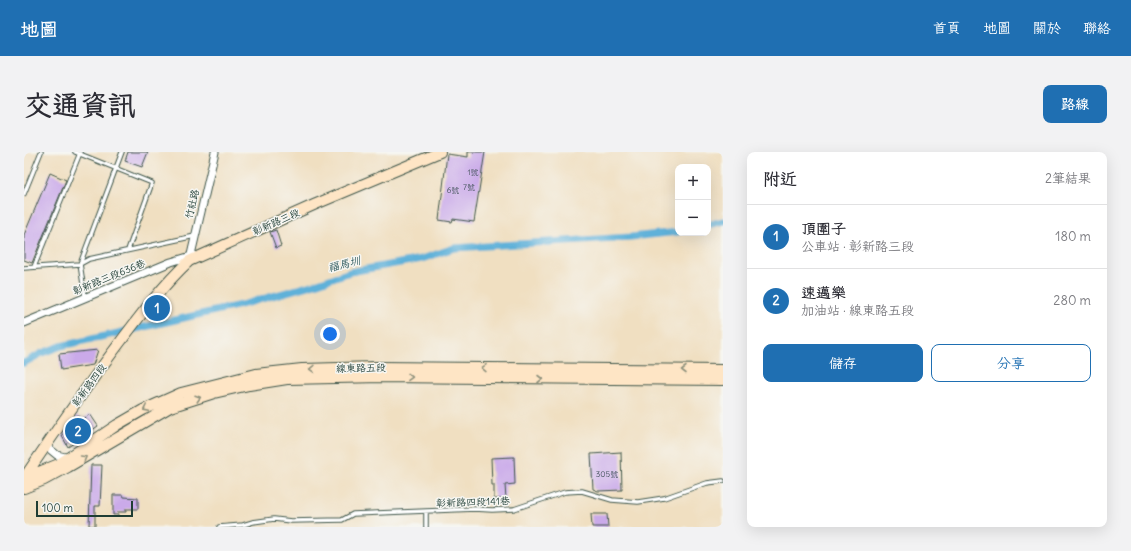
<!DOCTYPE html>
<html lang="zh-TW">
<meta charset="utf-8">
<style>
body{margin:0;font-family:Delius,"LXGW WenKai TC",sans-serif;background:#f2f2f3;color:#2b2b33}
.controls{position:absolute;right:12px;top:12px;display:grid;overflow:hidden;border-radius:8px;box-shadow:0 4px 16px #0002}
.controls button{width:36px;height:36px;display:grid;place-items:center;padding:0;border:0;border-bottom:1px solid #e1e1e2;background:#fff;color:#2b2b33;font:20px sans-serif}
.scale{position:absolute;left:12px;bottom:10px;width:97px;box-sizing:border-box;padding-left:4px;border:2px solid #1f3d34;border-top:0;font-size:11px;line-height:14px;white-space:nowrap;color:#1f3d34;-webkit-text-stroke:3px #f6f6f2;paint-order:stroke}
.you{position:absolute;left:306px;top:182px;width:14px;height:14px;margin:-10px;border:3px solid #fff;border-radius:50%;background:#1a73e8;box-shadow:0 0 0 6px #1a73e833}
.badge{display:grid;place-items:center;width:26px;height:26px;border-radius:50%;background:#1f6fb2;color:#fff;font-size:13px;font-weight:700}
.pin{position:absolute;translate:-50% -50%;border:2px solid #fff;box-shadow:0 1px 4px #0006}
.list{margin:0;padding:0;list-style:none}
h2{display:flex;justify-content:space-between;align-items:center;height:52px;margin:0;padding:0 16px;font-size:17px}
h2 small{font-size:13px;font-weight:400;color:#7c7c81}
.list li{display:grid;grid-template-columns:26px 1fr auto;gap:12px;align-items:center;box-sizing:border-box;height:64px;padding:0 16px;border-top:1px solid #e1e1e2}
.list b{display:block;font-size:15px;white-space:nowrap}
.list p{margin:0;font-size:13px;white-space:nowrap;color:#7c7c81}
.list em{font-size:13px;font-style:normal;color:#7c7c81}
.actions{display:flex;gap:8px;padding:12px 16px}
.actions a{flex:1;padding:9px 0;border:1px solid #1f6fb2;border-radius:8px;text-align:center;font-size:14px;color:#1f6fb2}
.actions .main{background:#1f6fb2;color:#fff}
.map{position:relative;flex:none;width:699px;height:375px;overflow:hidden;border-radius:8px}
header{display:flex;align-items:center;gap:24px;box-sizing:border-box;height:56px;padding:0 20px;background:#1f6fb2;color:#fff}
header strong{font-size:19px}
nav{display:flex;gap:22px;margin-inline-start:auto;font-size:14px}
.intro{display:flex;align-items:center;justify-content:space-between;box-sizing:border-box;height:96px;padding:0 24px}
h1{margin:0;font-size:28px}
.button{padding:10px 18px;border-radius:8px;background:#1f6fb2;color:#fff;font-size:14px;font-weight:700}
main{display:flex;gap:24px;padding:0 24px}
aside{flex:1;background:#fff;border-radius:8px;box-shadow:0 4px 16px #0002}
.map>svg:first-child{display:block}
.lines{fill:none;stroke-linecap:round;stroke-linejoin:round}
.canal{stroke:#5eb1d9;stroke-width:7}
.building{fill:#caaae9}
.lane-casing{stroke:#3e5549;stroke-width:5.5}
.street-casing{stroke:#3e5549;stroke-width:9}
.secondary-casing{stroke:#3e5549;stroke-width:12}
.lane{stroke:#fff;stroke-width:3.5}
.street{stroke:#fff;stroke-width:7}
.secondary{stroke:#fee5c5;stroke-width:10}
.oneway{stroke:#8e917c}
.labels{text-anchor:middle;dominant-baseline:central;stroke-width:3;stroke-linejoin:round;paint-order:stroke}
.number-label{font-size:8px;fill:#4a5861}
.street-label{font-size:10px;fill:#1f3d34;stroke:#f6f6f2}
.water-label{font-size:11px;font-style:italic;fill:#2f5a5d;stroke:#f6f6f2}
</style>
<header>
<strong>地圖</strong>
<nav><a>首頁</a><a>地圖</a><a>關於</a><a>聯絡</a></nav>
</header>
<div class="intro"><h1>交通資訊</h1><a class="button">路線</a></div>
<main>
<div class="map">
<svg width="699" height="375" viewBox="0 0 699 375">
<rect width="100%" height="100%" fill="#f6f6f2"/>
<filter id="ink" filterUnits="userSpaceOnUse"><feTurbulence type="fractalNoise" baseFrequency=".025" numOctaves="2"/><feDisplacementMap in="SourceGraphic" scale="8" xChannelSelector="R" yChannelSelector="G"/><feConvolveMatrix kernelMatrix="1 2 1 2 8 2 1 2 1" color-interpolation-filters="sRGB"/></filter>
<filter id="wash" filterUnits="userSpaceOnUse"><feTurbulence type="fractalNoise" baseFrequency=".012" numOctaves="4" result="noise"/><feDisplacementMap in="SourceGraphic" scale="16" xChannelSelector="R" yChannelSelector="G"/><feGaussianBlur stdDeviation="0.9" result="paint"/><feColorMatrix in="noise" values="0 0 0 0 0 0 0 0 0 0 0 0 0 0 0 0 0 1.4 0 .05"/><feComposite in="paint" operator="in"/></filter>
<g filter="url(#wash)">
<rect width="100%" height="100%" fill="#f0dfc1"/>
<g class="lines">
<path class="canal" d="M684 73 699 69
M0 211 18 201 37 194 217 153 291 132 326 120 398 107 430 96 607 85 654 80"/>
</g>
<g id="blocks">
<path class="building" d="M104 0H124L118 15 101 9Z
M444 0H461L450 70 429 67 428 70 415 68 423 2 444 5Z
M26 21 42 28 8 111 0 108V83Z
M252 78 257 94 252 96 246 80Z
M74 198 69 213 37 218 35 202Z
M66 262 74 274 44 295 38 284 53 263 58 268Z
M597 300 598 338 574 339 569 337 567 302Z
M490 305 491 332 481 333 482 347H470V333H468L467 306Z
M67 313H78L76 354H71V374H65Z
M89 343H99L100 345 114 346V357H102V360H94V363H89Z
M567 362H583L584 375H568Z"/>
</g>
</g>
<g filter="url(#ink)">
<use href="#blocks" fill-opacity="0" stroke="#3e5549" stroke-width="1"/>
<g class="lines">
<defs>
<path id="lane" d="M51 0 128 31 104 98
M0 42 17 0
M10 115 56 1
M0 116 56 112 65 107 171 84
M61 145 56 112 98 0
M402 360V375
M195 375 219 373 229 370 250 367 267 369 318 368 329 362 451 357 468 358 490 357 541 340 558 339 588 348 614 350 640 346 683 331 699 329"/>
<path id="street" d="M166 107 191 0
M0 171 147 110 167 104 170 103
M22 294 33 303 45 306"/>
<path id="secondary" d="M0 326 35 312 93 273 119 258 157 241 232 222 278 217 352 215 699 218
M0 326C29 283 58 241 88 201 112 169 136 136 165 109L292 52 416 0
M0 336 20 328 44 315 146 255 190 241 225 233 263 227 358 225 699 228"/>
</defs>
<use href="#lane" class="lane-casing"/>
<use href="#street" class="street-casing"/>
<use href="#secondary" class="secondary-casing"/>
<use href="#lane" class="lane"/>
<use href="#street" class="street"/>
<use href="#secondary" class="secondary"/>
</g>
<defs><path id="oneway-chevron" d="M-2-3.5L2.5 0L-2 3.5" fill="none" stroke-width="1.6" stroke-linecap="round" stroke-linejoin="round"/></defs>
<g class="oneway">
<use href="#oneway-chevron" transform="translate(460 216) rotate(-179)"/>
<use href="#oneway-chevron" transform="translate(288 217) rotate(179)"/>
<use href="#oneway-chevron" transform="translate(660 218) rotate(180)"/>
<use href="#oneway-chevron" transform="translate(386 225) rotate(1)"/>
<use href="#oneway-chevron" transform="translate(516 227)"/>
<use href="#oneway-chevron" transform="translate(174 246) rotate(-18)"/>
<use href="#oneway-chevron" transform="translate(122 257) rotate(154)"/>
<use href="#oneway-chevron" transform="translate(60 306) rotate(-30)"/>
</g>
</g>
<g class="labels">
<g class="number-label">
<text x="449" y="20">1號</text>
<text x="445" y="35">7號</text>
<text x="429" y="38">6號</text>
<text x="583" y="322">305號</text>
</g>
<g class="street-label">
<text transform="translate(168 52) rotate(-76)">竹社路</text>
<text transform="translate(252 70) rotate(-24)">彰新路三段</text>
<text transform="translate(85 125) rotate(-22)">彰新路三段636巷</text>
<text transform="translate(337 216) rotate(-1)">線東路五段</text>
<text transform="translate(65 233) rotate(-54)">彰新路四段</text>
<text transform="translate(449 350) rotate(-2)">彰新路四段141巷</text>
</g>
<g class="water-label">
<text transform="translate(320 112) rotate(-14)">福馬圳</text>
</g>
</g>
</svg>
<div class="controls">
<button>+</button>
<button>−</button>
</div>
<div class="scale">100 m</div>
<div class="you"></div>
<div class="pin badge" style="left:133px;top:156px">1</div>
<div class="pin badge" style="left:54px;top:279px">2</div>
</div>
<aside>
<h2>附近<small>2筆結果</small></h2>
<ul class="list">
<li><span class="badge">1</span><div><b>頂圍子</b><p>公車站 · 彰新路三段</p></div><em>180 m</em></li>
<li><span class="badge">2</span><div><b>速邁樂</b><p>加油站 · 線東路五段</p></div><em>280 m</em></li>
</ul>
<div class="actions"><a class="main">儲存</a><a>分享</a></div>
</aside>
</main>
